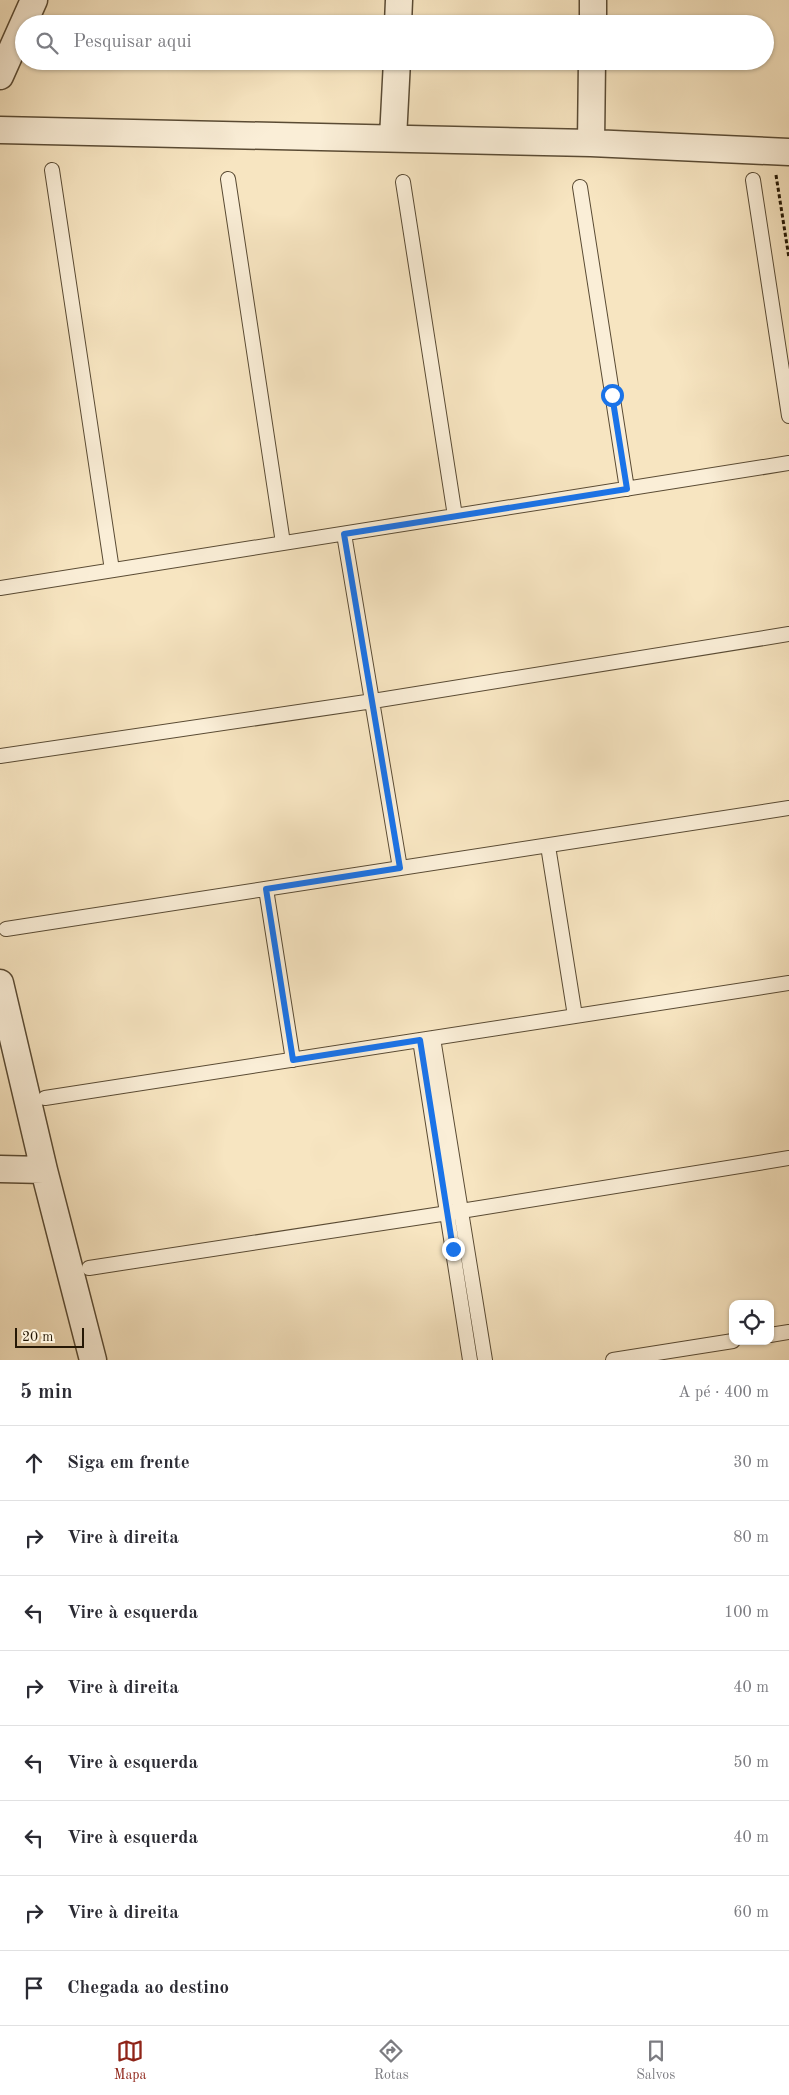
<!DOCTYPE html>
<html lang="pt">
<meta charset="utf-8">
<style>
body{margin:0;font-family:"Old Standard TT",serif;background:#f2f2f3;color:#2b2b33}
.controls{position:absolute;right:15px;bottom:15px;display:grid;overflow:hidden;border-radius:10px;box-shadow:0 1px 4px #0004}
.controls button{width:45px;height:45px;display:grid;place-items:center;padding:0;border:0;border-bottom:1px solid #e1e1e2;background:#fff;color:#2b2b33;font:25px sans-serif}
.scale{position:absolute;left:15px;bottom:12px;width:69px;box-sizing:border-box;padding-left:5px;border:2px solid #261805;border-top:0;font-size:14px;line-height:18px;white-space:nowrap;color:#261805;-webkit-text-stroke:4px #faeed7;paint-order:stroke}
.stop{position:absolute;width:15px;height:15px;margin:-11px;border:4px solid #1a73e8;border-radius:50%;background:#fff}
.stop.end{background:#1a73e8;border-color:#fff;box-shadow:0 1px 5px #0008}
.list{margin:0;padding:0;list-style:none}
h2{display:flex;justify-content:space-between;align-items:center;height:65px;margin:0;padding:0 20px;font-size:21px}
h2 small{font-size:16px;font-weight:400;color:#7c7c81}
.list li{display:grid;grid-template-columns:32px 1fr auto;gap:15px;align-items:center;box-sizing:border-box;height:75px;padding:0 20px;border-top:1px solid #e1e1e2}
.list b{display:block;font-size:19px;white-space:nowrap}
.list em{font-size:16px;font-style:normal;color:#7c7c81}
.icon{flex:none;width:28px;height:28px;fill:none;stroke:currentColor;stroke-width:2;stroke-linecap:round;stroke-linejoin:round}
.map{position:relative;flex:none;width:789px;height:1360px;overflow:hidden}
.search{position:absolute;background:#fff;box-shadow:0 1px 4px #0004;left:15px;right:15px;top:15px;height:55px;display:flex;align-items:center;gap:12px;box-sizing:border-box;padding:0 18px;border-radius:28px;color:#7c7c81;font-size:19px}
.sheet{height:665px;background:#fff}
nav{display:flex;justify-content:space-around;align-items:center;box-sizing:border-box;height:70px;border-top:1px solid #e1e1e2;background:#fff;font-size:14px;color:#7c7c81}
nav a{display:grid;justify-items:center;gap:2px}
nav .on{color:#8f2418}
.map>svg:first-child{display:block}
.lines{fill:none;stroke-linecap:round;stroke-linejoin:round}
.lane-casing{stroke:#5a4b34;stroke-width:16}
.street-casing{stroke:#5a4b34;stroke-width:29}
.path{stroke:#261805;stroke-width:3;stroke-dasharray:4 2.5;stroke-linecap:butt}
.lane{stroke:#faeed7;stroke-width:14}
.street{stroke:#faeed7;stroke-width:26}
.route{stroke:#1a73e8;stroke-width:6}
</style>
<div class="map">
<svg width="789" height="1360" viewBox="0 0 789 1360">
<rect width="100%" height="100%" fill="#f7e5c1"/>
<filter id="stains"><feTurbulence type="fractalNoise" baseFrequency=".004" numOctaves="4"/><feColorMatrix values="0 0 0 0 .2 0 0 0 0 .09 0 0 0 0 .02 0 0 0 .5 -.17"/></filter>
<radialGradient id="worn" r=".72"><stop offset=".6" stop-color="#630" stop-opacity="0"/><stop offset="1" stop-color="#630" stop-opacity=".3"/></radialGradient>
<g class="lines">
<defs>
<path id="lane" d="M52 170 112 570
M228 179 283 543
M753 180 789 416
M403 182 455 516
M580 187 627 489
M344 534 400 868
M0 588 789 463
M0 756 373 701 789 634
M548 846 575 1016
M266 889 293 1060
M6 929 789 808
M433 1038 485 1360
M420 1040 470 1360
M45 1098 789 983
M89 1268 461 1211 789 1158
M770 1335 789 1332
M613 1360 733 1341"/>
<path id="street" d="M398 24 399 0
M593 24V0
M0 76 34 0
M0 130 591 143 789 152
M393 138 397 61
M591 143 592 61
M0 983 44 1170 93 1360
M0 1169 44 1170"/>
</defs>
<use href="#lane" class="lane-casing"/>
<use href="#street" class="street-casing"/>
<path class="path" d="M776 175 789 258"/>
<use href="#lane" class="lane"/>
<use href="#street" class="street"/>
</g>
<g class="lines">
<path class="route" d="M453 1249 420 1040 293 1060 266 889 400 868 344 534 627 489 612 395"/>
</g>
<rect width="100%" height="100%" filter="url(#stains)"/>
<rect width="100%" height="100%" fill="url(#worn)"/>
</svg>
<div class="controls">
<button><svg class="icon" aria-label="locate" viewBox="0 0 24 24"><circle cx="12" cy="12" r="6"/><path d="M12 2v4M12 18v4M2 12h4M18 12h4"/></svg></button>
</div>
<div class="scale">20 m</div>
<div class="stop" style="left:612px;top:395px"></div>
<div class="stop end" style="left:453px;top:1249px"></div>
<div class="search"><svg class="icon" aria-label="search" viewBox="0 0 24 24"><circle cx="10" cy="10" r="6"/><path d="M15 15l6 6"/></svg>Pesquisar aqui</div>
</div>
<section class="sheet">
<h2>5 min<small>A pé · 400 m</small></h2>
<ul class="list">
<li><svg class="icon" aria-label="ahead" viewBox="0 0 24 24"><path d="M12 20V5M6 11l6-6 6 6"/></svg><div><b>Siga em frente</b></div><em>30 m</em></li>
<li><svg class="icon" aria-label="right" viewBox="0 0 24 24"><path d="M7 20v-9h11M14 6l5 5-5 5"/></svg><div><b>Vire à direita</b></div><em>80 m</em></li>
<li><svg class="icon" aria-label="left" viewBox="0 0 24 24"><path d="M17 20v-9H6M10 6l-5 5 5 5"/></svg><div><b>Vire à esquerda</b></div><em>100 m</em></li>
<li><svg class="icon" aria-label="right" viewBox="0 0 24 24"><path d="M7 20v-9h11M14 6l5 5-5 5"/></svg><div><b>Vire à direita</b></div><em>40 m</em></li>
<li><svg class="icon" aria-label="left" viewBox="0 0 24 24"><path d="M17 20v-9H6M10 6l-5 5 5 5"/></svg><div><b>Vire à esquerda</b></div><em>50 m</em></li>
<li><svg class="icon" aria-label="left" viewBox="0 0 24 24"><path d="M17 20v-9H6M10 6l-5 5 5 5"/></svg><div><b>Vire à esquerda</b></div><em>40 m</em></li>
<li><svg class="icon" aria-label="right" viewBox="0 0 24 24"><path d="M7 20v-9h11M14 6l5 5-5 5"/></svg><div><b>Vire à direita</b></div><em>60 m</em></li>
<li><svg class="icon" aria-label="arrive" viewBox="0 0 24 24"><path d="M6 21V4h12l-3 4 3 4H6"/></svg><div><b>Chegada ao destino</b></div></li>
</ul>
</section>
<nav>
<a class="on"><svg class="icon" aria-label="map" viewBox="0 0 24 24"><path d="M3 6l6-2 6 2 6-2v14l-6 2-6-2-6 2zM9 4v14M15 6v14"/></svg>Mapa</a>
<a><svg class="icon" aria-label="directions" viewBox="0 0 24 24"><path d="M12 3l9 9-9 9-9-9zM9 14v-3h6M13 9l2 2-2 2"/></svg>Rotas</a>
<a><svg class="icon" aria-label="saved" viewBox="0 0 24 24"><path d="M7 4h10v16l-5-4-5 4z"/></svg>Salvos</a>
</nav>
